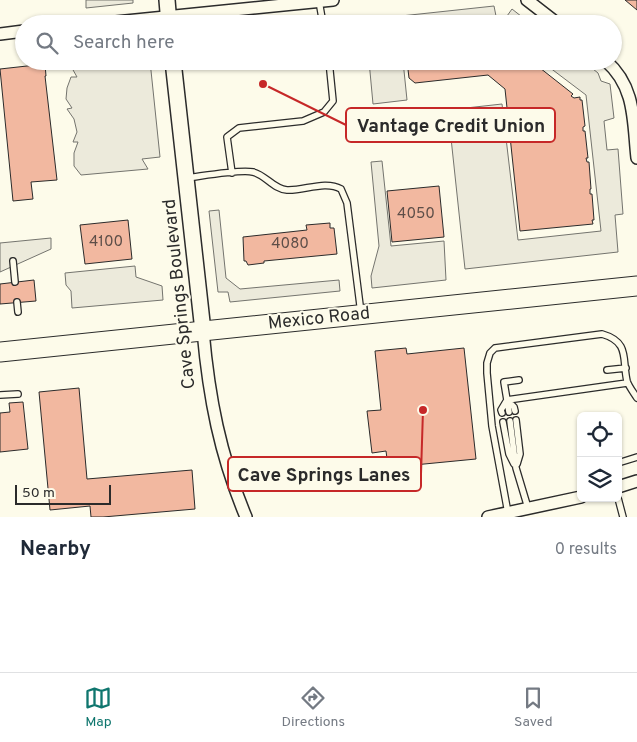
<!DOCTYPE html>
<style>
body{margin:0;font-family:Overpass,sans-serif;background:#f6f6f7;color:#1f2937}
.controls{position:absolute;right:15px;bottom:15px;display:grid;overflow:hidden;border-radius:8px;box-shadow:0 1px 4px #0004}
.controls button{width:45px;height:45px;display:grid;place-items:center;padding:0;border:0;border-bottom:1px solid #e0e1e3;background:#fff;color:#1f2937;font:25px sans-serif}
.scale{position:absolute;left:15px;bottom:12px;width:96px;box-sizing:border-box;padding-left:5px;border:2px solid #2b2b2b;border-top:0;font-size:14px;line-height:18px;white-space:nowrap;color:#2b2b2b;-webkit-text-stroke:4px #fdfbea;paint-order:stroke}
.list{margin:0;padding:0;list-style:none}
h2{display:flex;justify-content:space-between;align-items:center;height:65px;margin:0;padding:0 20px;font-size:21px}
h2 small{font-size:16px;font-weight:400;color:#747a83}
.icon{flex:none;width:28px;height:28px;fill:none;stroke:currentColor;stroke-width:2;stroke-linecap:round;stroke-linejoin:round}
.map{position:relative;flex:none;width:637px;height:517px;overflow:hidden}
.search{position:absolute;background:#fff;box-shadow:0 1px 4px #0004;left:15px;right:15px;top:15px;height:55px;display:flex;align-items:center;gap:12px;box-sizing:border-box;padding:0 18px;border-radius:28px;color:#747a83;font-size:19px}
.sheet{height:155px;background:#fff}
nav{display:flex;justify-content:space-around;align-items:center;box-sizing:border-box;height:70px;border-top:1px solid #e0e1e3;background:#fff;font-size:14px;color:#747a83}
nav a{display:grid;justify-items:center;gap:2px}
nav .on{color:#0f766e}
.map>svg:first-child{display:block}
.parking{fill:#eceadb;stroke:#74746e}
.building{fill:#f2b8a0;stroke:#2b2b2b}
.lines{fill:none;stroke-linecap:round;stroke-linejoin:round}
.service-casing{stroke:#2b2b2b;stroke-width:8}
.minor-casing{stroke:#2b2b2b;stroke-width:14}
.tertiary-casing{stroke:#2b2b2b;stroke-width:18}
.primary-casing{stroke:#2b2b2b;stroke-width:21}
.service{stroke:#fdfbea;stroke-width:5.5}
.minor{stroke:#fdfbea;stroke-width:11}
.tertiary{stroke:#fdfbea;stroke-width:15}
.primary{stroke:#fdfbea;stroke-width:19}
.labels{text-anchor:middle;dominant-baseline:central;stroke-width:4;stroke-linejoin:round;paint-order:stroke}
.number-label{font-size:15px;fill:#5d4e48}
.street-label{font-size:18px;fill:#2b2b2b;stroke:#fdfbea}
.leader{fill:none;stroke:#c62828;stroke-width:2}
.callout-dot{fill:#c62828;stroke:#fdfbea;stroke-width:2}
.callout{fill:#fdfbea;stroke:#c62828;stroke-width:2}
.callout-label{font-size:19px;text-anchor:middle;font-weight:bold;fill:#2b2b2b}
</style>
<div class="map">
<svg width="637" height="517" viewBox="0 0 637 517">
<rect width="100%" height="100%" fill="#fdfbea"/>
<path class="parking" d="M86 0H133V3L86 8Z
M494 6 496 16 499 18 507 16 512 9 531 24H402L401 16Z
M68 61H150L160 157 142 159 148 169 81 175 74 166V153L78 142H73L77 132 74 119 67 109 72 108 66 99 67 88 71 77H77Z
M369 61H403L407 100 373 104Z
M541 61H583L598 73 601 81 610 84 614 118 604 121 607 150 618 149 623 214 615 215 618 252 465 269 448 110 502 104 518 240 601 231 586 95Z
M382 161 391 246 444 241 446 280 372 288 371 276 379 246 371 162Z
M219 210 226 278 240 289 339 280 340 291 230 302 228 292H218L209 211Z
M51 238V249L0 272V243Z
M135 266 136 277 162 286 163 300 72 308 71 291 66 285 65 273Z"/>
<path class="building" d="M625 0H637V10Z
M407 61H532L539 70 540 68 573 94 571 96 574 98 580 97V100H582L585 126 583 127V131H585L588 158H586L587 162H589L591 189H590V194H592L594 220H592L593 224 520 231 505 89 488 75 415 83 409 78Z
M45 64 46 76H45L57 180 31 182 33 199 13 201 0 69Z
M439 186 444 237 392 242 387 191Z
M128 220 132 259 85 264 80 225Z
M330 223V228H334L337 254 264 261V263L248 265 246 261H244L243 237 307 230 306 225Z
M34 280 36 301 0 304V284Z
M406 348 407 354 464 348 476 459 414 465 415 471 389 474 386 451 372 453 367 411 381 410 375 351Z
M79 388 87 479 192 470 195 509 103 517H91L90 506 50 510 39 392Z
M23 402 28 449 0 452V413L10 412 9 403Z"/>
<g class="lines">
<defs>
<path id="service" d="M319 1 323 24
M232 173 227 137 239 128 303 121 324 112 333 101 329 61
M187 178C203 176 240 169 253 172 266 175 273 189 287 190 304 191 325 180 341 189L347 203 361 313
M13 261 15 282
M17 302 18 312
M607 370 626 368
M0 395 18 394
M507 400 627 383
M507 400 514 407 515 411
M509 412 504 382 519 380
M502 413 501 410 507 400
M516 420 520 454 517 464
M510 421 516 468 528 508
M503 422 509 454 514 464
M618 463 637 457
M618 498 623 517
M508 513 492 426 487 373V363L490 353 495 348 602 334C630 342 622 359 627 381 629 387 634 393 637 398"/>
<path id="minor" d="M527 0 558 24
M96 24 333 0
M0 34 24 31
M606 61C636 87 633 122 637 158
M203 331C209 398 220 455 246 517
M618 487 637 481
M488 517 581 497"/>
<path id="tertiary" d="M167 0 169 24
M173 61 203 331"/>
<path id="primary" d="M0 352 637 286"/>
</defs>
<use href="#service" class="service-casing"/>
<use href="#minor" class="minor-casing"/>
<use href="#tertiary" class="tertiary-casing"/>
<use href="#primary" class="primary-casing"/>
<use href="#service" class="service"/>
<use href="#minor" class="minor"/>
<use href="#tertiary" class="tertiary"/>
<use href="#primary" class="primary"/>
</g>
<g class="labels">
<g class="number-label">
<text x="416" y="214">4050</text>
<text x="106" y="242">4100</text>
<text x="290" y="244">4080</text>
</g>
<g class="street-label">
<text transform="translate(180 294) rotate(-96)">Cave Springs Boulevard</text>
<text transform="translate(319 319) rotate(-6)">Mexico Road</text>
</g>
</g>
<path class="leader" d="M263 84L346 125M423 410L421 474"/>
<g class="callout-dot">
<circle cx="263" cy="84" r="5"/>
<circle cx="423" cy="410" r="5"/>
</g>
<g class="callout">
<rect x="346" y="108" width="209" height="34" rx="5"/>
<rect x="228" y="457" width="193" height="34" rx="5"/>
</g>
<g class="callout-label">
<text x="451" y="132">Vantage Credit Union</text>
<text x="324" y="481">Cave Springs Lanes</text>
</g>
</svg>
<div class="controls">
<button><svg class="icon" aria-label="locate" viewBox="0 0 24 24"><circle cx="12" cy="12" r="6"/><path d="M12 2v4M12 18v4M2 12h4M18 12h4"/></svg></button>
<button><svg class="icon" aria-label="layers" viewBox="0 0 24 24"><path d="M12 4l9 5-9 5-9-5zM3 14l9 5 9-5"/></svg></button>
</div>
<div class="scale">50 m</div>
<div class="search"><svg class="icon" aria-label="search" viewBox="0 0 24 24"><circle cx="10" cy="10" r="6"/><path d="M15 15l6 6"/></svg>Search here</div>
</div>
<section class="sheet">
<h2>Nearby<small>0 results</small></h2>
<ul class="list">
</ul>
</section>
<nav>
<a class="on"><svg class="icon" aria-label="map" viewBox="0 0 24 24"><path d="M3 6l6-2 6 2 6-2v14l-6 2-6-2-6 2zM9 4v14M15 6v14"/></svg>Map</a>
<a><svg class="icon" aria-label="directions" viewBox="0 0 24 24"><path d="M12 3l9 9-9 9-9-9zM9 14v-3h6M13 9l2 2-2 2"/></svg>Directions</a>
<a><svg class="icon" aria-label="saved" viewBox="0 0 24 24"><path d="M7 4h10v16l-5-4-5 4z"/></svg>Saved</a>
</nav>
